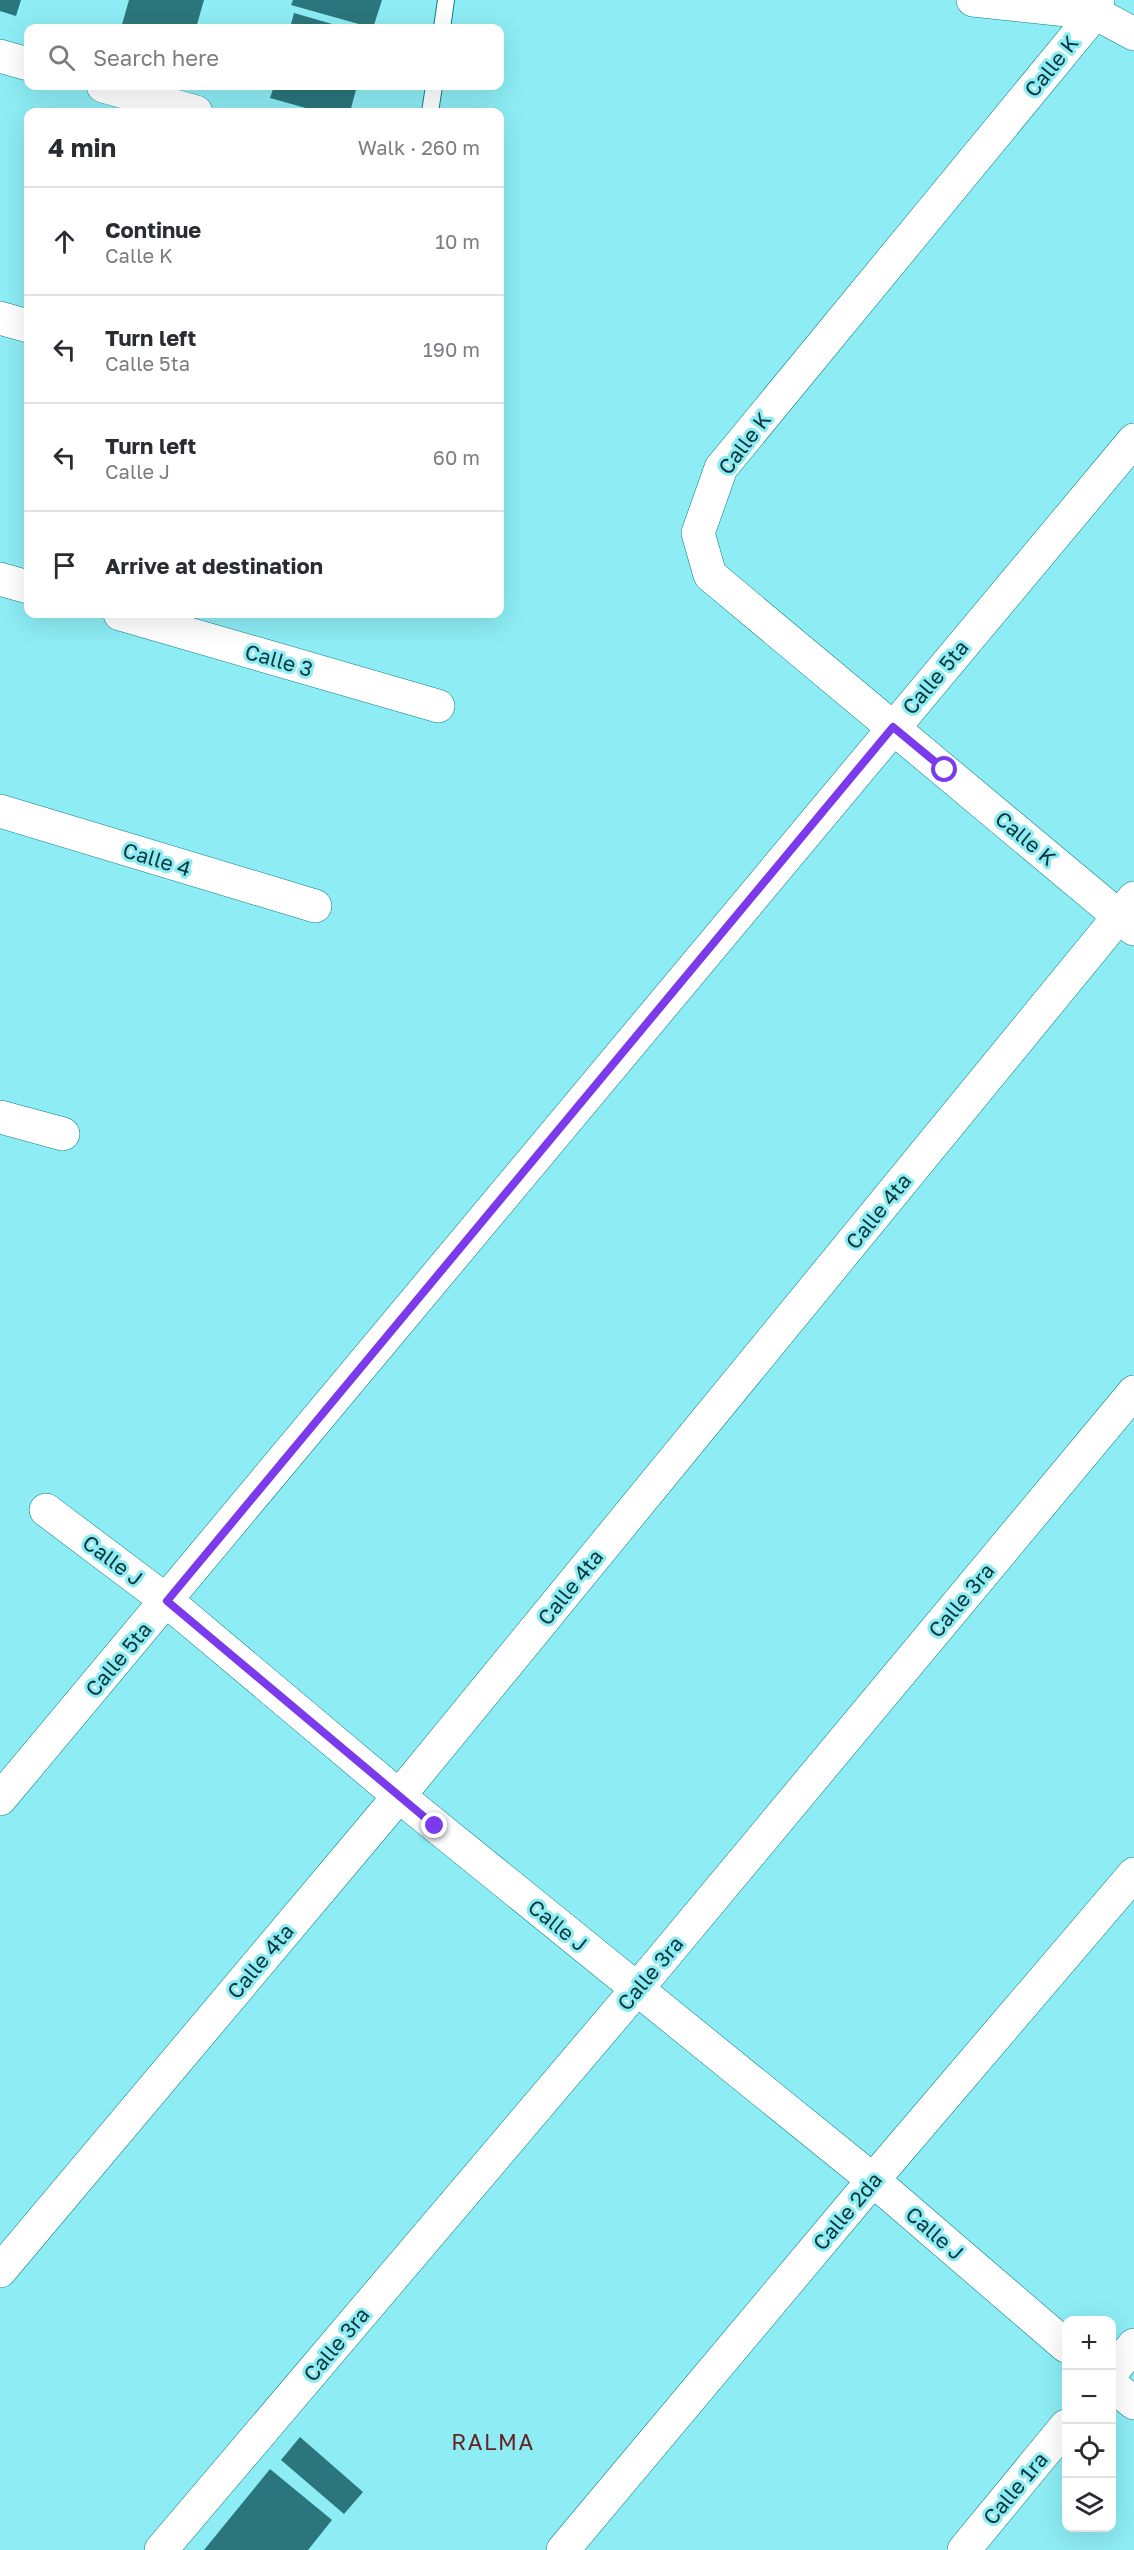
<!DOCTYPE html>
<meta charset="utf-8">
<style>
body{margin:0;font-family:"Golos Text",sans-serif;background:#f2f2f3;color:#2b2b33}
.controls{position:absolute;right:18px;bottom:18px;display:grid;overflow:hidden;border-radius:12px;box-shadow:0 6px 24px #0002}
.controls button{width:54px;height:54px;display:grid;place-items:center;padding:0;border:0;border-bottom:2px solid #e1e1e2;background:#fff;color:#2b2b33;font:30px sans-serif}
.stop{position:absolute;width:18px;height:18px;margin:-14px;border:4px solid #7c3aed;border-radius:50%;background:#fff}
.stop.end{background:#7c3aed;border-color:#fff;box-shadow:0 2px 6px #0008}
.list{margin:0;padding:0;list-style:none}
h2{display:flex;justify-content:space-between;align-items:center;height:78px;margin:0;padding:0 24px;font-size:26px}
h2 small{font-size:20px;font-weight:400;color:#7c7c81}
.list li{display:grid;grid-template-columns:39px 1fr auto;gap:18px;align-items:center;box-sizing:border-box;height:108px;padding:0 24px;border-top:2px solid #e1e1e2}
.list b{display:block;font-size:22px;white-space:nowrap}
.list p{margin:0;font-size:20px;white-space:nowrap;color:#7c7c81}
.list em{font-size:20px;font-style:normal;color:#7c7c81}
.icon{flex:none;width:33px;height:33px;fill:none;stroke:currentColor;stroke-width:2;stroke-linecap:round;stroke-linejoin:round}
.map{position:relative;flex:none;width:1134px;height:2550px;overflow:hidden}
.search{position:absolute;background:#fff;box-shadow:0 6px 24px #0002;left:24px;top:24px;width:480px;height:66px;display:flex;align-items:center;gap:15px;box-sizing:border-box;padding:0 21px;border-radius:12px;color:#7c7c81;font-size:22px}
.panel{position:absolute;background:#fff;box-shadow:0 6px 24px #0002;left:24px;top:108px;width:480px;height:510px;border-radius:12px}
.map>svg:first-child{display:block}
.building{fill:#2a767c}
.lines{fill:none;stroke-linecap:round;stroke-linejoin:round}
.service-casing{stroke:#097f86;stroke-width:18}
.minor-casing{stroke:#097f86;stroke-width:34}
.service{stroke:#fff;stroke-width:16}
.minor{stroke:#fff;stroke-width:33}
.route{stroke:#7c3aed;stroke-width:8}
.labels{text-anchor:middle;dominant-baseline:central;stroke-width:6;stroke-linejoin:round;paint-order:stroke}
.street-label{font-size:21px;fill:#0d373a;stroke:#8decf4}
.neighbourhood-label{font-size:22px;letter-spacing:1.5px;fill:#672123;stroke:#8decf4}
</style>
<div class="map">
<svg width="1134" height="2550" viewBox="0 0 1134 2550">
<rect width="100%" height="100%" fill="#8decf4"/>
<path class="building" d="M0 0H21L16 16 0 11Z
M129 0H204L196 28H121Z
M293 0H382L373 28 291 5Z
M294 13 346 28H290Z
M274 86H357L350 112H320L270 98Z
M300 2437 363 2492 344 2514 281 2460Z
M270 2469 332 2520 308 2550H204Z"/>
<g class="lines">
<defs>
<path id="service" d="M442 28 446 0
M430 112 434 86"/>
<path id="minor" d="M973 0 1095 13 1134 34
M1098 0 1095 13 721 468 698 533 710 575 1134 929
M0 56 28 64
M103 86 196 112
M0 318 28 326
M0 579 28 587
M120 614 438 706
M0 811 315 906
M0 1117 63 1134
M46 1510 167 1601 399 1796 873 2180 1066 2346
M0 1799 1134 440
M0 2271 399 1796 1134 898
M1112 2372 1134 2345
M1112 2385 1134 2403
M161 2550 637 1989 1134 1392
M563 2550 873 2180 1134 1874
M964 2550 1066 2426"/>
</defs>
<use href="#service" class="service-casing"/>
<use href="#minor" class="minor-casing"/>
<use href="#service" class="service"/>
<use href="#minor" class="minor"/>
</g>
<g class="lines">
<path class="route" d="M435 1826 167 1601 893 727 945 770"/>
</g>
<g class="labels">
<g class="street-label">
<text transform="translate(1051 66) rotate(-51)">Calle K</text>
<text transform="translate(744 443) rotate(-53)">Calle K</text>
<text transform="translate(279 660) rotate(16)">Calle 3</text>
<text transform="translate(935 677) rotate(-50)">Calle 5ta</text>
<text transform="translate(1026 838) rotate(40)">Calle K</text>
<text transform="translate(157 859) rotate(17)">Calle 4</text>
<text transform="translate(878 1211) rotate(-51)">Calle 4ta</text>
<text transform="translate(113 1560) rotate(37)">Calle J</text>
<text transform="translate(570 1587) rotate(-51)">Calle 4ta</text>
<text transform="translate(961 1600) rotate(-50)">Calle 3ra</text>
<text transform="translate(118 1659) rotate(-50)">Calle 5ta</text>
<text transform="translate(558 1925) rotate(39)">Calle J</text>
<text transform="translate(260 1961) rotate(-50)">Calle 4ta</text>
<text transform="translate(650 1973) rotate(-50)">Calle 3ra</text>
<text transform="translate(847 2211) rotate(-50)">Calle 2da</text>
<text transform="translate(935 2233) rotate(41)">Calle J</text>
<text transform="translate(336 2344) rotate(-50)">Calle 3ra</text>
<text transform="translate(1015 2488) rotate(-50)">Calle 1ra</text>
</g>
<g class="neighbourhood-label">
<text x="493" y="2441">RALMA</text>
</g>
</g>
</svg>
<div class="controls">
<button>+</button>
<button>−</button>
<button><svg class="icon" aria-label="locate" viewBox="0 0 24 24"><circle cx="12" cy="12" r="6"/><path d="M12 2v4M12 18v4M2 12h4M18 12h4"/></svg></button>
<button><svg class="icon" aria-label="layers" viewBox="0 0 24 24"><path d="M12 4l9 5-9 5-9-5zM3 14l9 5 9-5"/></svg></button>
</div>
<div class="stop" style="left:945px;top:770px"></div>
<div class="stop end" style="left:435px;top:1826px"></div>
<div class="search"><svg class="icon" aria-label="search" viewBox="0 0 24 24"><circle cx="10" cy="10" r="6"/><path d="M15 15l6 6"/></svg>Search here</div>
<section class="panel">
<h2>4 min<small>Walk · 260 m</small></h2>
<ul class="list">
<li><svg class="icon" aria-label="ahead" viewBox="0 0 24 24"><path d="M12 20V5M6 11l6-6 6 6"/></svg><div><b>Continue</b><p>Calle K</p></div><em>10 m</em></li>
<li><svg class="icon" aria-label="left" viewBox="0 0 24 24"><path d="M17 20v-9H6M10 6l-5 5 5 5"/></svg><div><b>Turn left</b><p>Calle 5ta</p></div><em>190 m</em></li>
<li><svg class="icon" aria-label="left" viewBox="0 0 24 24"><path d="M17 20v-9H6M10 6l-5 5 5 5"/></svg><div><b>Turn left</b><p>Calle J</p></div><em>60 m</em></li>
<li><svg class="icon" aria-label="arrive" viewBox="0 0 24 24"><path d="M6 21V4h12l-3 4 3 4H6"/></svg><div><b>Arrive at destination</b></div></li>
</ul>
</section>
</div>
